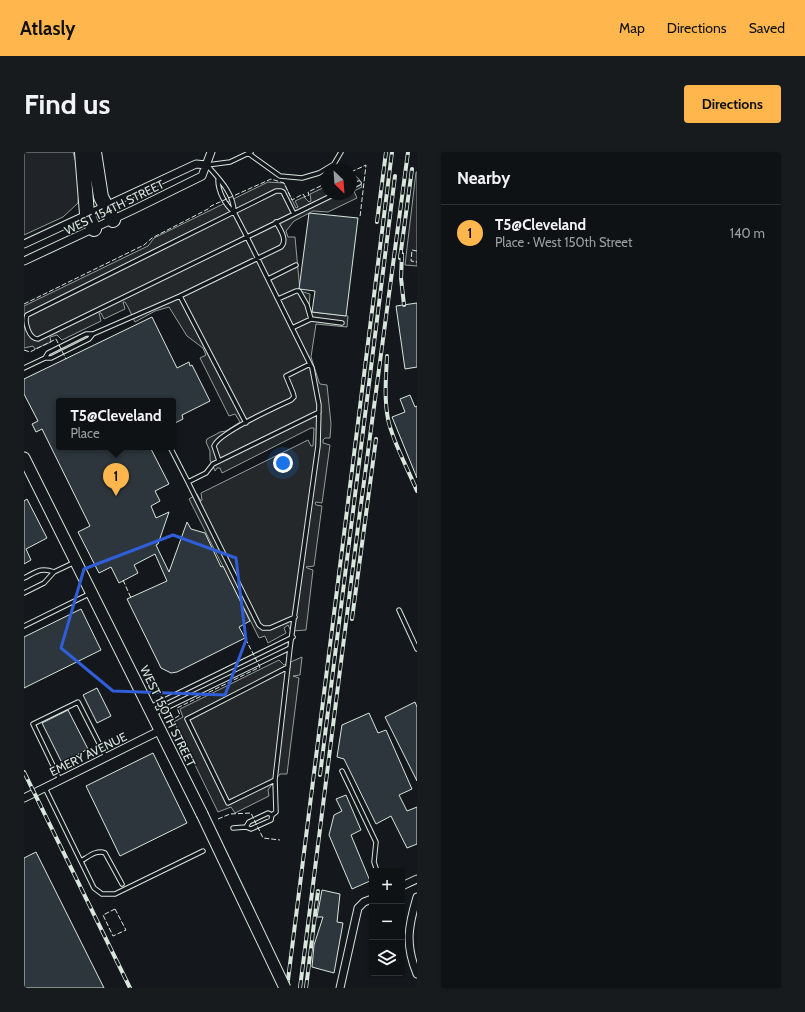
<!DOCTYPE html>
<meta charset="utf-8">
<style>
body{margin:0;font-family:Cabin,sans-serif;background:#181b1e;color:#f1f3f6}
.controls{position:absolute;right:12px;bottom:12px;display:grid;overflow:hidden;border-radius:4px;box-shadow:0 1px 3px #0004}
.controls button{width:36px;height:36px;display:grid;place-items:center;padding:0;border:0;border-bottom:1px solid #2f3234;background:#0f1215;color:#f1f3f6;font:20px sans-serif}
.compass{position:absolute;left:297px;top:12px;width:36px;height:36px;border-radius:50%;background:#0f1215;box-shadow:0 1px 3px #0004;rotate:155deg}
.you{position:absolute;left:259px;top:311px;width:14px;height:14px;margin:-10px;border:3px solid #fff;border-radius:50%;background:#1a73e8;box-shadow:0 0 0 6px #1a73e833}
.badge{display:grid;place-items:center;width:26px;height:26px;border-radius:50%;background:#ffb74d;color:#111;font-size:13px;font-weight:700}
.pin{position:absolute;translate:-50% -33px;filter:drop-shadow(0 1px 2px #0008)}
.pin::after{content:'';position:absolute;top:21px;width:14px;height:12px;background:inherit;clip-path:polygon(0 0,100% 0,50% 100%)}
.popup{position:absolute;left:32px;top:246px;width:120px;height:52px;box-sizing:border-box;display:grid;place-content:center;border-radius:4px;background:#0f1215;filter:drop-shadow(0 1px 3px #0005);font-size:13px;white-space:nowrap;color:#9b9ea0}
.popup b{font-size:15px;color:#f1f3f6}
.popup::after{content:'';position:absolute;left:50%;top:100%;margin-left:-8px;border:8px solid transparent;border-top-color:#0f1215}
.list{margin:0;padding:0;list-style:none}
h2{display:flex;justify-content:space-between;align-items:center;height:52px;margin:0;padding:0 16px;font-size:17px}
h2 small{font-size:13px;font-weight:400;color:#9b9ea0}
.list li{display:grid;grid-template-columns:26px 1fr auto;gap:12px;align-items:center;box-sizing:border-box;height:56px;padding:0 16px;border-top:1px solid #2f3234}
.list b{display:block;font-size:15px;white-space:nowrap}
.list p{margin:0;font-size:13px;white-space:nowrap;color:#9b9ea0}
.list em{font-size:13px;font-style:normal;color:#9b9ea0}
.icon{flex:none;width:22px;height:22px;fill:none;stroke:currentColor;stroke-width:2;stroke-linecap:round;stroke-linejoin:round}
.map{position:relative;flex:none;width:393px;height:836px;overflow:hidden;border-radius:4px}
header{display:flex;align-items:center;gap:24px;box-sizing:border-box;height:56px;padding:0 20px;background:#ffb74d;color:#111}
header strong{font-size:19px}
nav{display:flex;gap:22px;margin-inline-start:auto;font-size:14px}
.intro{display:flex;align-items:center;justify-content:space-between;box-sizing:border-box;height:96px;padding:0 24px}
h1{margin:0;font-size:28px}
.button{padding:10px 18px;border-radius:4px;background:#ffb74d;color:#111;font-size:14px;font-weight:700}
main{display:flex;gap:24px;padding:0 24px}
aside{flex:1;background:#0f1215;border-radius:4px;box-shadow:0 1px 3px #0004}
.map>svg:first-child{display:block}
.green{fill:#202428;stroke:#939e99}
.parking{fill:#24282b;stroke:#939e99}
.building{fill:#2c363c;stroke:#d8e6dc}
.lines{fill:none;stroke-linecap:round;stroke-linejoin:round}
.service-casing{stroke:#d8e6dc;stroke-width:5.5}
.minor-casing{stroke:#d8e6dc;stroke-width:9}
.secondary-casing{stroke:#d8e6dc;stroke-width:13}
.motorway-casing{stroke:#d8e6dc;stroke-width:16}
.service{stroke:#14181c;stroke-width:3.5}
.minor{stroke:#14181c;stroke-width:7}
.secondary{stroke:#14181c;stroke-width:11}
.motorway{stroke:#14181c;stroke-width:14}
.rail-casing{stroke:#d8e6dc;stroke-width:4}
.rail{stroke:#14181c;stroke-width:2.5;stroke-dasharray:8;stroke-linecap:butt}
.secondary-bridge-casing{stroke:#d8e6dc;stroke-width:13;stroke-linecap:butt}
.secondary-bridge{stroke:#14181c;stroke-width:11}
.fence{stroke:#d8e6dc;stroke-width:1;stroke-dasharray:5 2;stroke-linecap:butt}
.marked{fill:none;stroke:#305dd8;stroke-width:3;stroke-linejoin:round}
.labels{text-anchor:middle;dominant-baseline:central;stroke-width:3;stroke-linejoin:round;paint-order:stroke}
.street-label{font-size:12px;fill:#d8e6dc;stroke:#14181c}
</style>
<header>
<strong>Atlasly</strong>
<nav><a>Map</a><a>Directions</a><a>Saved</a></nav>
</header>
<div class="intro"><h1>Find us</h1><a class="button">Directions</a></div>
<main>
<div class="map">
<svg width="393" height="836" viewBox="0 0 393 836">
<rect width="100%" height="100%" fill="#14181c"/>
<path class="green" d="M0 0H49L56 25 54 51 39 65 0 83Z
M392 20H393V114L381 113Z"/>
<path class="parking" d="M329 22 335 27 338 35 330 39 333 46 304 60 289 59 270 69 262 79 264 85H271L276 139 286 142 285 155 288 160 324 164 323 175 292 172 287 205 295 230 296 232 303 233 307 272 306 286H301L299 288V291L306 293 298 351 292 350 291 351 292 353 298 354 290 414 282 415 283 416 289 418 282 478 267 479 264 473 260 476 262 481 244 491 241 484 235 486 165 347 173 342 177 349 178 348 177 341 284 288 287 294H289L290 276H287L198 321 196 316H193L191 319 186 308V299L182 290 183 287 196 280 202 279 216 270 211 262 205 264 176 206 182 203 179 196 163 184 145 155 131 159 111 170 104 155 101 150H99L101 157 80 167 77 161H75L77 169 38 188 33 183 26 185 27 190 11 197 9 194 0 196V154L124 94 130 86 244 30 260 31 272 56 274 55 271 49 280 45 285 50 287 49 286 42 303 34V42H327V23Z
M278 505 276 523 269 524 275 526 263 622H256L251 628 244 638 245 644 211 661 207 655 194 660 150 570 159 565 156 557 255 508 260 513Z"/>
<path class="building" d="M285 61 334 66 322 164 288 160 291 139 275 137Z
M393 151V215L381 217 372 154Z
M128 165 153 216 165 210 166 214 168 213 186 249 158 263 159 267 149 272V249H35V295H126L145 332 131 339 136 349 127 354 132 366 145 360 134 392 132 393 145 420 163 370 167 377 181 381 197 415 199 414 226 469 215 475 221 486 153 520 147 521 137 516 103 447 143 429 131 402 110 413 114 421 95 431 87 415 75 421 54 380 66 374 18 277 12 280 8 272 14 269 0 242V227Z
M386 243 391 255 393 254V326L368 265 381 260 376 247Z
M3 347 23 386 2 397 7 408 0 412V349Z
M57 457 77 498 0 536V485Z
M73 536 87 564 73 571 59 543Z
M391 550 393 555V629L361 565Z
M44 558 64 597 38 611 18 571Z
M345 561 354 581 362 578 388 637 375 643 383 659 393 655V692L383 696 367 664 352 672 320 607 313 605 318 573Z
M129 601 163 671 96 704 62 634Z
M322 643 337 678 327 683 346 729 328 737 305 683 310 663 318 659 312 647Z
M12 700 80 836H0V706Z
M298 738 316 742 313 770 319 771 310 821 288 815 290 793 299 765H293Z"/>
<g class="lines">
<defs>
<path id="service" d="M224 1 256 24 278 26 295 21 310 12 317 0
M183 13C194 26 210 41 210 60 201 53 194 39 194 28
M183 13 206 10 227 0
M327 35 335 31
M210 60 223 85 14 187C5 187 0 170 3 163 86 122 169 80 252 39H257L259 40 270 62
M244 127 272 113
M254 147 272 139H275L283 153 287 167
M268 176 287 167 318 171
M69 182 65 187 27 206H21L24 201 62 182H69L156 144
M0 216 21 206
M222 271 156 144 257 95C264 88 256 77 252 70
M146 295 164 330
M195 309 190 294C194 281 252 255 267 248L270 245 269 241 262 224 286 212
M0 426C12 420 17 415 30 420
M0 441 20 431 30 420 51 410
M375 458 393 497
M271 465 246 476H239L235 473 164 330 182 321 189 312 295 260
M0 474 67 441
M264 515 163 567 204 651 251 628C256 584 261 540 266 496L294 294 295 253 288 216 223 85 311 42
M126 555 269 485
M130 562 266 496
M318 619 352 690 350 710 353 719
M36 628 9 572 54 550 82 605
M21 636 70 736 78 742H91L179 699
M248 663 244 661 225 670 222 675 227 677 247 668 248 663 252 660 251 628
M209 676 222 675
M57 709C64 705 73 697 81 701L98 732"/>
<path id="minor" d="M0 92 172 12 183 13
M0 109 111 57 178 24 187 0
M0 646 137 578
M378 734 393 727
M393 745C384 775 381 793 393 822
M316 836 334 756 340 750 348 747"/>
<path id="secondary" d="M0 306 178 662"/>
<path id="motorway" d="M58 0 63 62 70 77
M70 0 77 45 89 68"/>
</defs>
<use href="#service" class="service-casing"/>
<use href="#minor" class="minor-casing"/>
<use href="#secondary" class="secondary-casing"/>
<use href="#motorway" class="motorway-casing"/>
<use href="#service" class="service"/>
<use href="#minor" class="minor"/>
<use href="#secondary" class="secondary"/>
<use href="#motorway" class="motorway"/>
<defs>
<path id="rail" d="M353 70 362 0
M378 102 377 126 380 153
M376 106 388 17
M363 204C362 225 360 246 364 267 368 288 384 317 393 339
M328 467 352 287
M0 620 106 836
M296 623 371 24
M263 836 368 0
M276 836 335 367 384 0
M282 836 294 739"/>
</defs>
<use href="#rail" class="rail-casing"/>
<use href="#rail" class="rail"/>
<defs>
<path id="secondary-bridge" d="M178 662 261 836"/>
</defs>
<use href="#secondary-bridge" class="secondary-bridge-casing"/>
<use href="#secondary-bridge" class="secondary-bridge"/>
<path class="fence" d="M327 20 342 13 336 65
M393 99 388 98 387 109 393 110
M0 152 120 93 128 86 184 57 187 54 247 27 260 31 268 48 279 42 281 45 285 43 284 40 303 31
M0 198 6 200 32 187 42 207
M99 428 107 446
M145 570 156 563 153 556 236 515 221 486
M194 667 206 662 227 661 239 686 256 688
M91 757 102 778 89 784 79 763Z"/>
</g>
<path class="marked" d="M149 383 212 406 222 488 201 543 89 539 37 496 60 417Z"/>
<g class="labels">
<g class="street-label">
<text transform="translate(90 55) rotate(-26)">WEST 154TH STREET</text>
<text transform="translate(144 564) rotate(64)">WEST 150TH STREET</text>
<text transform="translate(64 602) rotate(-26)">EMERY AVENUE</text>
</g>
</g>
</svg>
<div class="controls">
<button>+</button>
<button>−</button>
<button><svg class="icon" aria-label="layers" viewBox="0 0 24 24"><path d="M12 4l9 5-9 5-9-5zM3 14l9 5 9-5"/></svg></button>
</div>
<svg class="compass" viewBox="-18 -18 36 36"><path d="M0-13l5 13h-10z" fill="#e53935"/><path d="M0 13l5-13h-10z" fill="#9b9ea0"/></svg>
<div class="you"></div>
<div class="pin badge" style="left:92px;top:344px">1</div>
<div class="popup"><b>T5@Cleveland</b>Place</div>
</div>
<aside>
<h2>Nearby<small></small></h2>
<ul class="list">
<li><span class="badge">1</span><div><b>T5@Cleveland</b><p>Place · West 150th Street</p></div><em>140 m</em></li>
</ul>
</aside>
</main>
